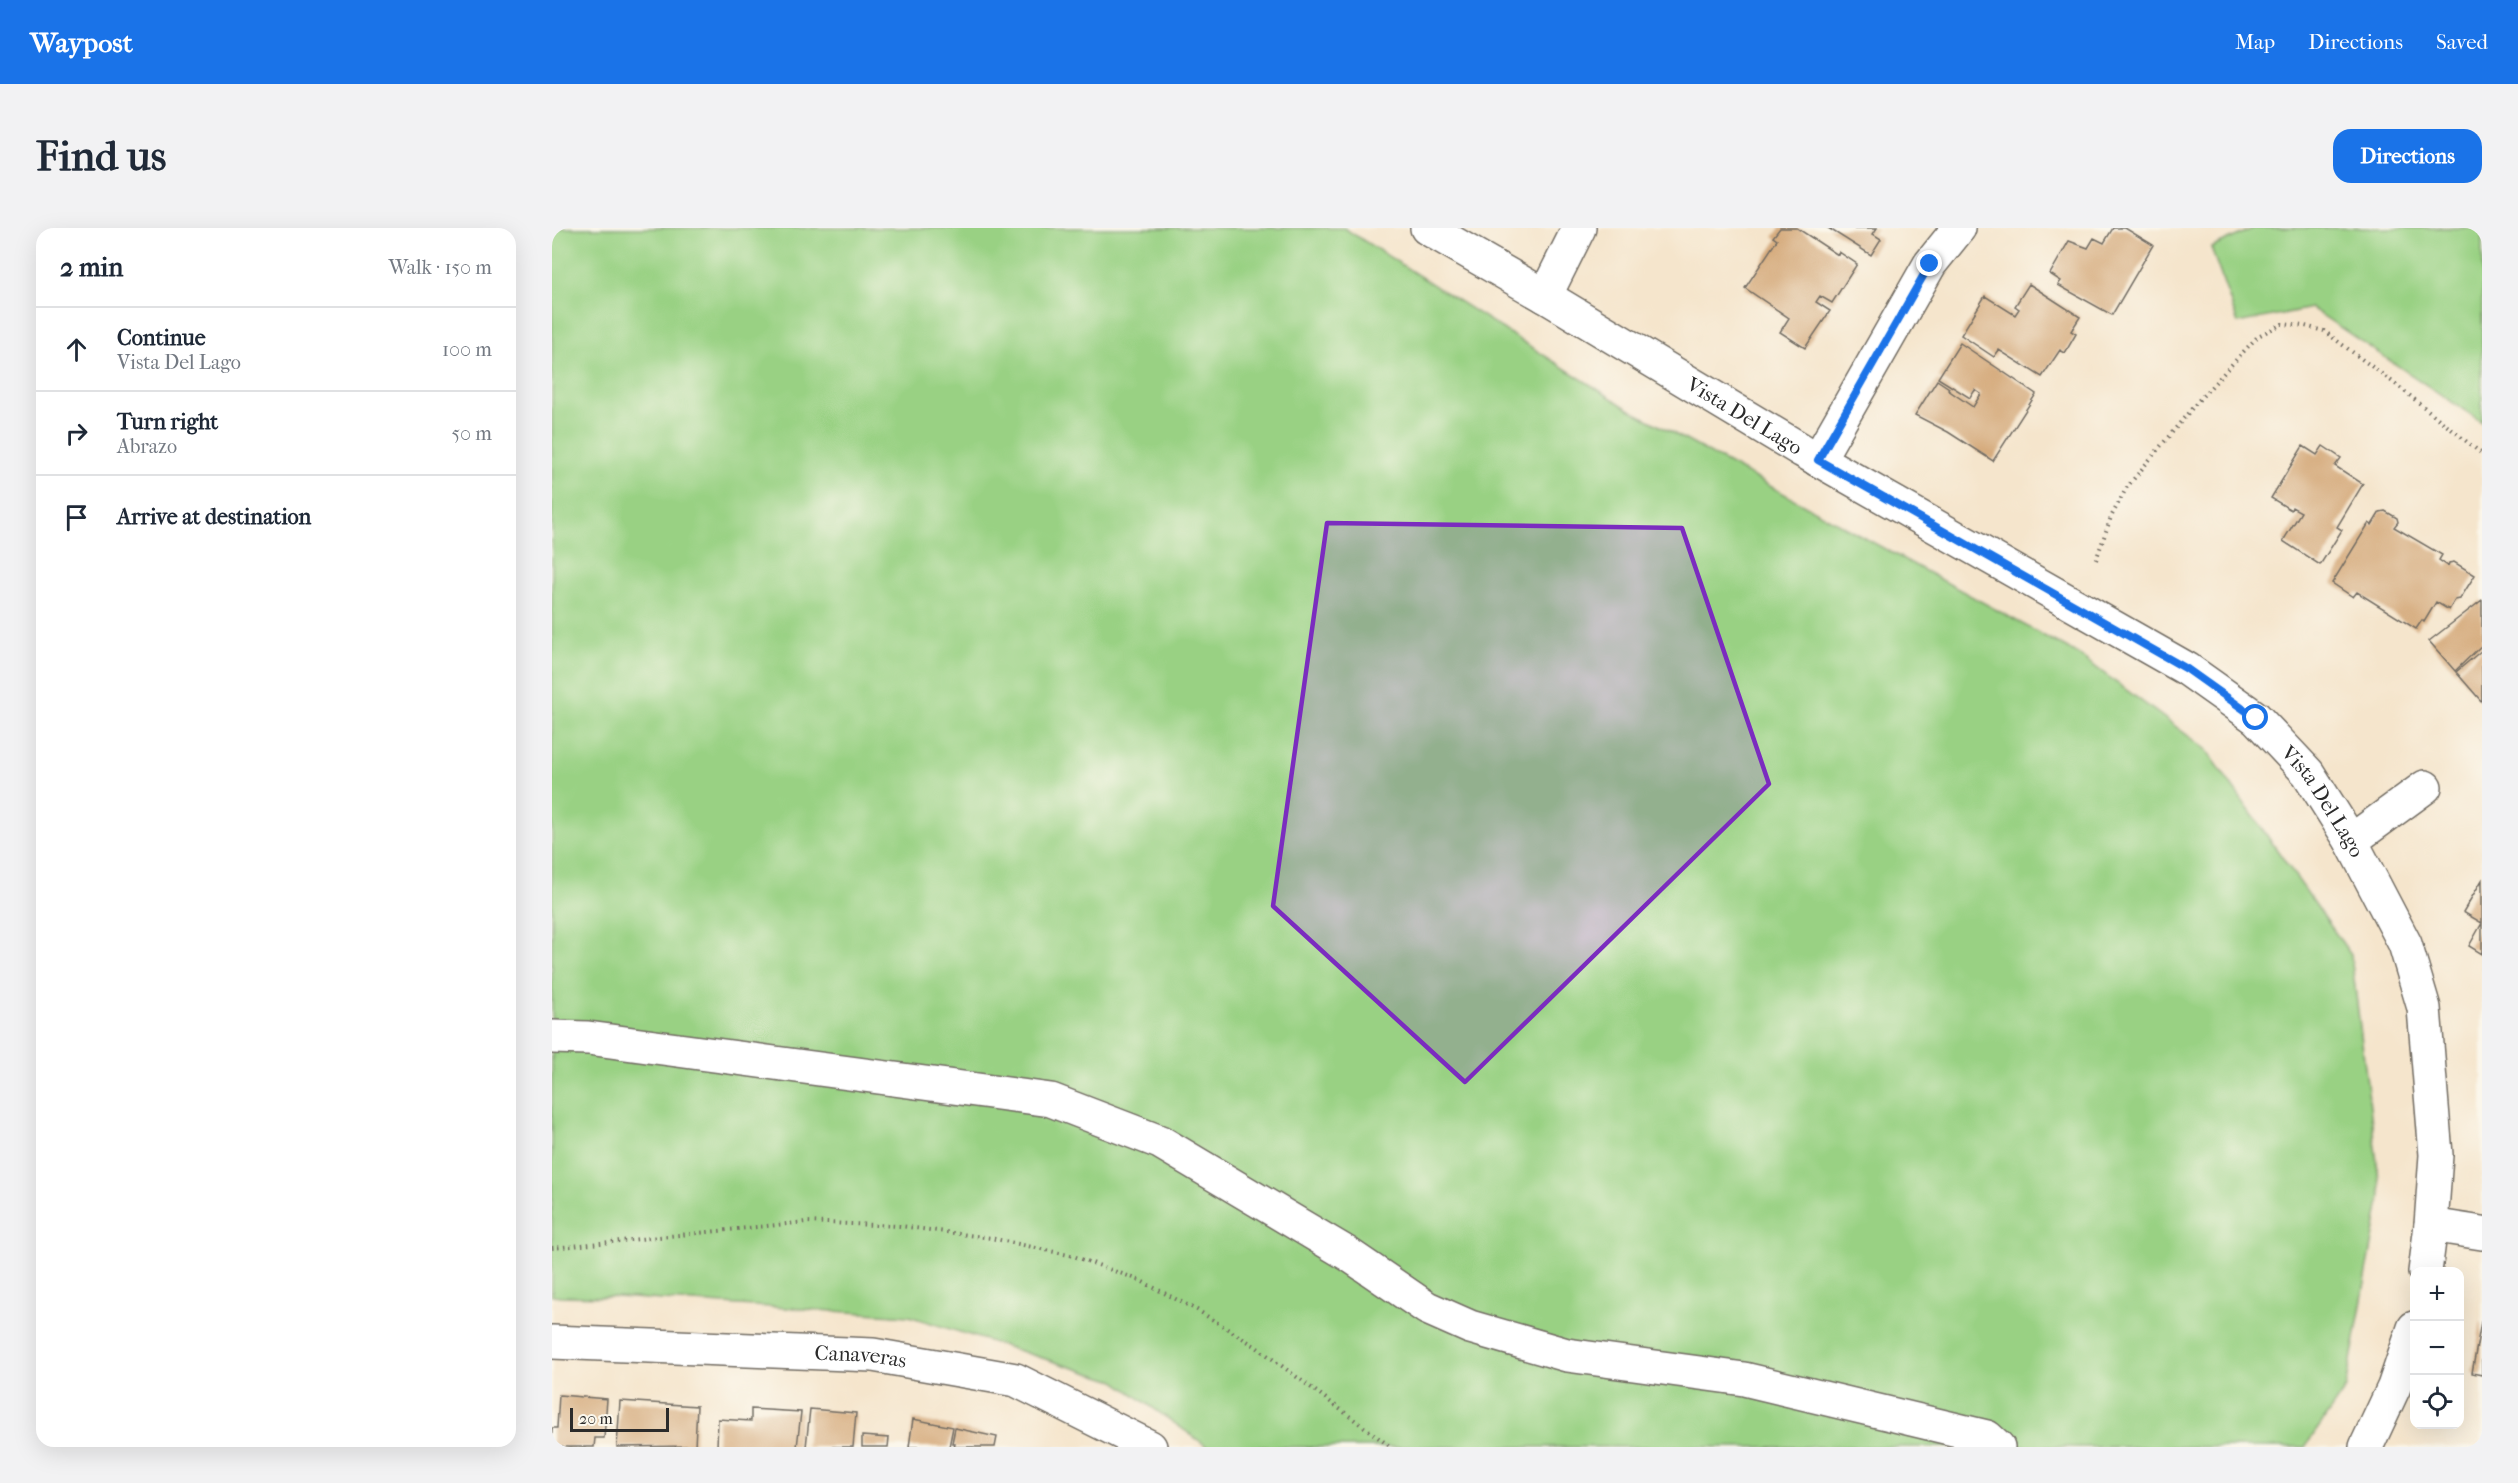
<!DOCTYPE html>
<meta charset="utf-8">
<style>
body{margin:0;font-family:"IM FELL French Canon",serif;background:#f2f2f3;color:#1f2937}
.controls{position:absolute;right:18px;bottom:18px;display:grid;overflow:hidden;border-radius:12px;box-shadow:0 6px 24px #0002}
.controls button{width:54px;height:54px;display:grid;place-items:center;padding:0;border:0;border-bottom:2px solid #e0e1e3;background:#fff;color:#1f2937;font:30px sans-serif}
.scale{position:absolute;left:18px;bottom:15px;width:99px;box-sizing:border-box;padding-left:6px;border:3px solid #2b2b2b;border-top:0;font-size:16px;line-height:21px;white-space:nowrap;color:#2b2b2b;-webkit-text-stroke:4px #fbf7ec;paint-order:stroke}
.stop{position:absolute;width:18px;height:18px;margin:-14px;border:4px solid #1a73e8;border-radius:50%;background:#fff}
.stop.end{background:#1a73e8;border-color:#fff;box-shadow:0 2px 6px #0008}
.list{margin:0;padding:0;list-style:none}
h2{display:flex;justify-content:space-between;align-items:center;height:78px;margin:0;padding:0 24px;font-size:26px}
h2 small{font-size:20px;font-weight:400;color:#747a83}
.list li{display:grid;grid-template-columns:39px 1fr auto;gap:18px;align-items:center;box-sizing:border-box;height:84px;padding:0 24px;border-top:2px solid #e0e1e3}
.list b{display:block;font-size:22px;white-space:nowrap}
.list p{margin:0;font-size:20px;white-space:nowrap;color:#747a83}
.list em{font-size:20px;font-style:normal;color:#747a83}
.icon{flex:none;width:33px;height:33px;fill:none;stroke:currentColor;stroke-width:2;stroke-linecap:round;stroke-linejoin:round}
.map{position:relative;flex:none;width:1930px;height:1219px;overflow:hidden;border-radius:18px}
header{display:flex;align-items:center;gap:36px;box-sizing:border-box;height:84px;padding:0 30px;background:#1a73e8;color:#fff}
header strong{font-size:28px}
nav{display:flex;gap:33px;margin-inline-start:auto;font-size:21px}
.intro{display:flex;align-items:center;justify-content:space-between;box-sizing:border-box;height:144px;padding:0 36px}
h1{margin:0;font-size:42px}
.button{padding:15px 27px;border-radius:18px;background:#1a73e8;color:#fff;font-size:21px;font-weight:700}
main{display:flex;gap:36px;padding:0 36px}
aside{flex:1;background:#fff;border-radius:18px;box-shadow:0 6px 24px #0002}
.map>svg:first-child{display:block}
.green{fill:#99d183;stroke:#627e57;stroke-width:1.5}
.building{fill:#d6ac7e}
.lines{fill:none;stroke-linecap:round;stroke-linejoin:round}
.minor-casing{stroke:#726c63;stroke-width:36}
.path{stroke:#726c63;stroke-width:4;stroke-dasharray:1.5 4.5;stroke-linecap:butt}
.minor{stroke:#fff;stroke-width:33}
.route{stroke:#1a73e8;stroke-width:8}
.marked{fill:#7b2cbf;fill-opacity:0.2;stroke:#7b2cbf;stroke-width:4.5;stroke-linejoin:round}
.labels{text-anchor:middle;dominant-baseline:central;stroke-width:6;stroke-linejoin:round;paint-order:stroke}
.street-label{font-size:21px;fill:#2b2b2b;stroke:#fbf7ec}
</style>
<header>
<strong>Waypost</strong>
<nav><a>Map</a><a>Directions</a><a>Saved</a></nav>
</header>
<div class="intro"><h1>Find us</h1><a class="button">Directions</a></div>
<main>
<aside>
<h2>2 min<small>Walk · 150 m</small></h2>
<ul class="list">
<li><svg class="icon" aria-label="ahead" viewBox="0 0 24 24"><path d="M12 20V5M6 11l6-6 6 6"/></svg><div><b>Continue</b><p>Vista Del Lago</p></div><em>100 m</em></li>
<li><svg class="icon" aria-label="right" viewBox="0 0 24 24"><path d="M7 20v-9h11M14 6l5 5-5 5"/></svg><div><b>Turn right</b><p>Abrazo</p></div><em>50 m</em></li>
<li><svg class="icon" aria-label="arrive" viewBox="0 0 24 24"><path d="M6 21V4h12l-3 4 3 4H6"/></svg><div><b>Arrive at destination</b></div></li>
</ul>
</aside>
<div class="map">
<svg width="1930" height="1219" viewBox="0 0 1930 1219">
<rect width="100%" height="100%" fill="#fbf7ec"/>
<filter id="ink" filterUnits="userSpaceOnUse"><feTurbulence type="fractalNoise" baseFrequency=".0167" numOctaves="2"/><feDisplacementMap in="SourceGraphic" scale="12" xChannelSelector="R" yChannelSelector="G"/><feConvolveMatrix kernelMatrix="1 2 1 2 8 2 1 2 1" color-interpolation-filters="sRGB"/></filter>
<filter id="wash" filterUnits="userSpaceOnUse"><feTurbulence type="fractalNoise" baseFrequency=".008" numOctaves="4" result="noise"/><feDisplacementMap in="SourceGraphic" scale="24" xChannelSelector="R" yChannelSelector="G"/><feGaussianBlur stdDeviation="1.35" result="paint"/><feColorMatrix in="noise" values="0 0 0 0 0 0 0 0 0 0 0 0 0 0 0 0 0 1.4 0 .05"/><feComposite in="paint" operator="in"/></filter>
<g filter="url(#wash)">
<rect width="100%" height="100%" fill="#f5e5cc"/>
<path class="green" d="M0 0H792L1075 180 1527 427 1654 521 1799 727 1829 967 1794 1160 1753 1219H656L563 1153 357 1088 65 1069 0 1068Z
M1702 0H1930V194L1759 80 1686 95 1659 20Z"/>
<g id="blocks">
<path class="building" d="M1228 0H1245L1286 27 1287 24 1305 36 1280 75 1268 68 1264 74 1278 83 1253 120 1228 104 1237 90 1193 60 1225 12 1221 9Z
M1276 0H1325L1321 6 1329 11 1319 27Z
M1561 0H1573L1601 17 1560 87 1506 57 1509 53 1498 46 1517 13 1536 20 1542 10 1552 15Z
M1477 56 1528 89 1519 103 1524 106 1513 125 1508 122 1490 149 1447 122 1442 129 1409 107 1433 68 1463 87 1467 81 1463 78Z
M1408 115 1484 166 1441 233 1396 204 1363 187 1385 152 1397 160 1396 162 1421 179 1429 166 1423 162 1418 170 1386 150Z
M1751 218 1765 227 1771 218 1789 230 1783 238 1811 256 1785 299 1790 302 1768 337 1731 313 1749 284 1740 279 1739 282 1719 270Z
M1833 283 1845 290 1846 294 1842 299 1890 327 1887 332 1896 338 1897 335 1902 334 1923 347 1908 371 1903 372 1897 382 1884 374 1872 394 1870 392 1864 401 1805 364 1801 369 1780 355 1817 295 1820 297 1828 284Z
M1930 372V417L1903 443 1877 413Z
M1930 422V474L1904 444Z
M1930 652V726L1917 718 1930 695 1911 684Z
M1929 1094H1930V1147L1920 1145Z
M7 1167 55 1171 52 1210H43L42 1219H0V1200H5Z
M68 1173 145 1178 143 1218 65 1219Z
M199 1181 249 1184 245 1219H165L166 1191 199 1193Z
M258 1181 304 1185 301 1219H254Z
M361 1191 401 1199 397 1219H357Z
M403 1200 445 1209 443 1219H402L403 1215H400Z
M310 1208 337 1210 336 1219H310Z"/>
</g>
</g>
<g filter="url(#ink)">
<use href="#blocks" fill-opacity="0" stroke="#726c63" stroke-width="1.5"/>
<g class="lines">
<defs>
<g id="minor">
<path id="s1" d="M875 0 993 68 1251 223 1635 441 1704 490 1756 545 1799 613 1853 716 1872 780 1884 927 1879 997 1873 1044"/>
<path d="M993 68 1027 0"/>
<path d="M1266 232 1378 36 1407 0"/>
<path d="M1799 613 1873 559"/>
<path d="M0 809 36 810 499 872 608 914 796 1026 875 1080 918 1099 1015 1127 1192 1151 1435 1209 1446 1219"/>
<path d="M1879 997 1930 1005"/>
<path id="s2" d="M0 1114 321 1127 464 1152 598 1219"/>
<path d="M1814 1219 1842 1159 1862 1100"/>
</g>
</defs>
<use href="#minor" class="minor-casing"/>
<path class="path" d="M1544 332 1559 289 1575 259 1646 173 1706 108 1730 96 1753 98 1772 103 1846 158 1930 226
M0 1020 254 994 348 998 439 1010 521 1028 587 1052 645 1082 703 1118 839 1219"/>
<use href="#minor" class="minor"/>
</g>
</g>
<g class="lines" filter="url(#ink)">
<path class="route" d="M1378 36 1266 232 1635 441 1704 490"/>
</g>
<path class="marked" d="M775 295 1130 300 1217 556 913 854 721 678Z"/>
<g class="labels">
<g class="street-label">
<text stroke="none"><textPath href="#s1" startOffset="369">Vista Del Lago</textPath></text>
<text stroke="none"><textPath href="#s1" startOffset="1071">Vista Del Lago</textPath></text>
<text stroke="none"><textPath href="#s2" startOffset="309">Canaveras</textPath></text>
</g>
</g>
</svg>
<div class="controls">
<button>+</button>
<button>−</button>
<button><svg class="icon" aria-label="locate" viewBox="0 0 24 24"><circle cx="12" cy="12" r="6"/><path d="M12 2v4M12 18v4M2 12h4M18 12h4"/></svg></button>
</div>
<div class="scale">20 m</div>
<div class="stop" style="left:1704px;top:490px"></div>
<div class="stop end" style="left:1378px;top:36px"></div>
</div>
</main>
